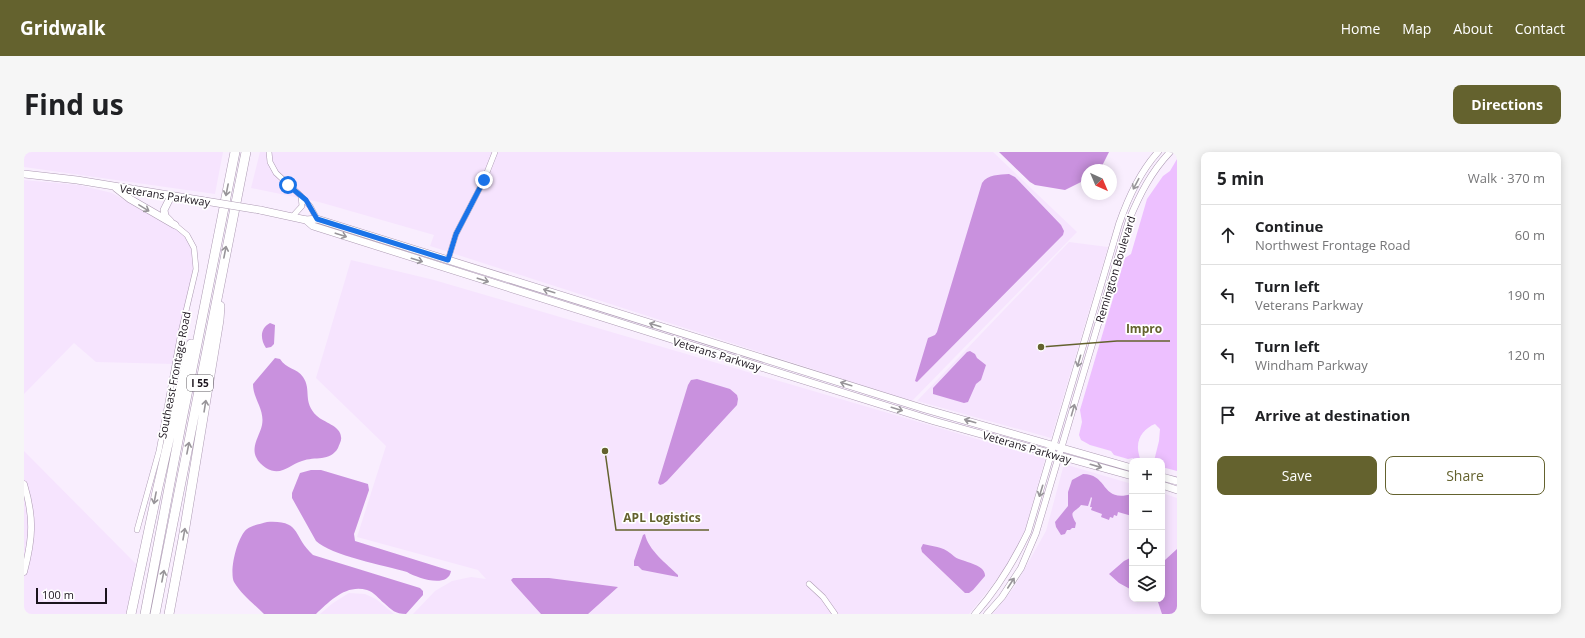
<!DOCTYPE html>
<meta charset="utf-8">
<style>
body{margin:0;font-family:"Open Sans",sans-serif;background:#f6f6f6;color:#202124}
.controls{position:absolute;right:12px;bottom:12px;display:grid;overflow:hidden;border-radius:8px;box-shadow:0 2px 10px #0003}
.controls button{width:36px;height:36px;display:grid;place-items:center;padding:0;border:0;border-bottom:1px solid #e0e0e0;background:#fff;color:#202124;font:20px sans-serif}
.compass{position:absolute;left:1057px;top:12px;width:36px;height:36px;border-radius:50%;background:#fff;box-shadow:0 2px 10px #0003;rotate:136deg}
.scale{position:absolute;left:12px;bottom:10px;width:71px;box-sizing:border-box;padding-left:4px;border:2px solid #1b141d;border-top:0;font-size:11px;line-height:14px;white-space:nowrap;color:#1b141d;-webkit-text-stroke:3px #fff;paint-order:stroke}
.stop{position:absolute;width:12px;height:12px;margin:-9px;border:3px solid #1a73e8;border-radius:50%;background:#fff}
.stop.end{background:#1a73e8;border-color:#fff;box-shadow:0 1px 4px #0008}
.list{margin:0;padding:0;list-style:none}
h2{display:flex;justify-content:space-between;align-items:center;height:52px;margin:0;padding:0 16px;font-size:17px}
h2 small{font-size:13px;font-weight:400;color:#757577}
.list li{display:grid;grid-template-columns:26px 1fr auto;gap:12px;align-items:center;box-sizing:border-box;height:60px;padding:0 16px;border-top:1px solid #e0e0e0}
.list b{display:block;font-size:15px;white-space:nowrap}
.list p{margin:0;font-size:13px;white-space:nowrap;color:#757577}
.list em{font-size:13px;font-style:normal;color:#757577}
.actions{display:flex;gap:8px;padding:12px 16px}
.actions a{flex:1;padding:9px 0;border:1px solid #64622e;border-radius:8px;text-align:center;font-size:14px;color:#64622e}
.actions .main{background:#64622e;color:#fff}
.icon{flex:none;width:22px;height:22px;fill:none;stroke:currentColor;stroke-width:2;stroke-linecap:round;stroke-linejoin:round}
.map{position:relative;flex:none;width:1153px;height:462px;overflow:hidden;border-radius:8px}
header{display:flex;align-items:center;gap:24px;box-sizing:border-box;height:56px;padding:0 20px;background:#64622e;color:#fff}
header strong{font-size:19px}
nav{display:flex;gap:22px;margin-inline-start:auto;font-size:14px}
.intro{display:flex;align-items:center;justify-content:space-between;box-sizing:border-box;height:96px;padding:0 24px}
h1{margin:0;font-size:28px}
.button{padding:10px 18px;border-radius:8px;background:#64622e;color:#fff;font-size:14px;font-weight:700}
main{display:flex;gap:24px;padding:0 24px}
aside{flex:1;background:#fff;border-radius:8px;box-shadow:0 2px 10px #0003}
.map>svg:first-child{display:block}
.built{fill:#f6e4fe}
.green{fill:#edc0ff}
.water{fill:#c991de}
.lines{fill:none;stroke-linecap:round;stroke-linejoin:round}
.minor-casing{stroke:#ad9bb3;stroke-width:6}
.tertiary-casing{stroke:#ad9bb3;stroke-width:7}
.secondary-casing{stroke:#ad9bb3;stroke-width:8}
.motorway-casing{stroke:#ad9bb3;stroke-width:10}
.minor{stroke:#fff;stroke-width:5}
.tertiary{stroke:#fff;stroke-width:6}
.secondary{stroke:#fff;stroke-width:7}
.motorway{stroke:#fff;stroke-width:9}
.secondary-bridge-casing{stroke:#ad9bb3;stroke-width:8;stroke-linecap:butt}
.secondary-bridge{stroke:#fff;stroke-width:7}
.oneway{stroke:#989599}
.route{stroke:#1a73e8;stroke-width:5}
.labels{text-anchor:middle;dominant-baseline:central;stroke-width:3.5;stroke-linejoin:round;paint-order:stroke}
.shield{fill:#fff;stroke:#5f5a61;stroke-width:1}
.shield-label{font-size:10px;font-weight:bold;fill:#1b141d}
.street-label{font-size:11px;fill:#1b141d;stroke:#fff}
.leader{fill:none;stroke:#64622e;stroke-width:1.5}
.callout-dot{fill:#64622e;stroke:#fff;stroke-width:1.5}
.callout-label{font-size:12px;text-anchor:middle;font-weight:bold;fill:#64622e;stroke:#fff;stroke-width:3.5;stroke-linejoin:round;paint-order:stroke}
</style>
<header>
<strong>Gridwalk</strong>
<nav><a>Home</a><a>Map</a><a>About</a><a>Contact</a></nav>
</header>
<div class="intro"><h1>Find us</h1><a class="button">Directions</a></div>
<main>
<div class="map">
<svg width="1153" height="462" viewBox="0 0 1153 462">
<rect width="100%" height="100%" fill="#f9eefe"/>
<path class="built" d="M0 0H199L191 42 0 15Z
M236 0H969L1053 80 888 249 406 94 410 83 295 50 227 36Z
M0 28 55 33 88 41 150 76 159 83 166 93 170 105 169 121 150 212 72 210 50 191 0 242Z
M1045 90 1084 95 1027 286 893 249Z
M327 108 410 128 1021 307 1001 379 983 415 945 462H389L411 439 428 429 447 425 462 427 454 418 333 385 362 294 292 226Z
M0 299 113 413 102 462H0Z
M1040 312 1108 332V447H1138V341L1153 346V462H969L991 434 1022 379Z
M325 441 341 442 352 447 370 462H296L309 451Z"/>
<path class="green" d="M1153 7V319L1138 315V309H1130L1135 289 1136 277 1131 272C1121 276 1113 285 1114 297 1114 301 1116 304 1116 309H1110L1109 306 1104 307 1090 303 1087 299 1066 293 1057 288 1055 283 1058 270 1056 258 1101 106 1107 102 1123 47 1139 24 1146 19Z"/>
<path class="water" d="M975 0H1085L1076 18H1063V27L1041 38 1011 33 1006 30Z
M985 22 991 25 1037 73 1040 79 1039 83 893 230 891 229 904 186 911 183 913 180 958 31C964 22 975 23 985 22Z
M246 171 251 173 250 192 247 195 242 196C236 187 236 176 246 171Z
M946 199 951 202 953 206 962 213 957 228 952 232 944 250 940 251 909 242V236L943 200Z
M251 206 256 207C262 217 273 216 279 225 288 238 278 250 293 264 299 270 317 274 317 285 318 288 315 293 314 296 306 310 291 304 278 309 265 313 257 325 242 316 238 313 234 310 232 305 227 294 236 283 238 273 241 257 229 247 229 232Z
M673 227 706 237 713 243 714 247 713 253 643 329 639 332 636 333 634 331 664 233 667 228Z
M287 318H297L344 332 345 338 330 382 331 389 424 418 427 419C424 437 393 426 383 420 362 414 306 403 292 389L268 346V341L276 321Z
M1059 322C1085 322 1076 351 1108 342V364L1094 360 1093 364 1090 363 1089 366 1086 365 1085 368 1077 365 1078 362 1067 358 1068 355H1066L1068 346 1067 345 1064 354 1057 353C1051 361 1044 358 1052 371L1051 376H1048L1046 378H1043L1041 382 1037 383 1032 375 1031 370 1044 354V340L1048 328Z
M243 370C278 368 268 384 289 403L396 436 399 439V443L382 462C371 462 368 458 360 451 355 447 350 440 343 438 322 432 306 449 292 462H240C230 452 217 442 210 430 205 419 213 385 223 377 228 373 237 372 243 370Z
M621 382C624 398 643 412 654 423V425L618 418 614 414H610V409L619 383Z
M899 392C908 394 919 395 926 401 928 402 929 404 931 405 938 410 962 412 961 424L949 438 945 441H941L898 400 897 396Z
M1153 397V462H1138L1133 447H1138V408H1141Z
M1108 405V436L1106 437 1095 431 1085 422 1100 409Z
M489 426H525L594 435 564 462H517L489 431 487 428Z"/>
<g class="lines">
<defs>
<path id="minor" d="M245 0 246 10 252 21 277 44
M268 65 278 54 277 44 286 54 293 67
M424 108 432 82 460 28 471 0
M113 378 135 299 157 180 172 117 170 96 163 83 151 73
M785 432 799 445 811 462"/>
<path id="tertiary" d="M0 332C10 365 9 386 0 420
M951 462C974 436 989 411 1004 380L1095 72C1104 46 1115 21 1134 0
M963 462 978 445 997 416 1012 381 1105 68C1116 42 1127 20 1146 0"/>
<path id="secondary" d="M0 22 53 28 181 49
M92 36 106 47 151 73
M236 58 282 68 293 67 901 257 1108 316
M282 68 289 74 663 192 910 269 1108 324
M146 69 141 64 140 58 147 44
M1138 325 1153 329
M1138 333 1153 338"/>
<path id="motorway" d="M107 462 134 335 167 192
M121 462 157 273 211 0
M131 462 222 0
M145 462 159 387 195 168 196 154"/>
</defs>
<use href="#minor" class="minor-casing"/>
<use href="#tertiary" class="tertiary-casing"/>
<use href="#secondary" class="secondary-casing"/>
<use href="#motorway" class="motorway-casing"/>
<use href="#minor" class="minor"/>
<use href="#tertiary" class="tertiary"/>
<use href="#secondary" class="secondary"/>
<use href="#motorway" class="motorway"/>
<defs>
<path id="secondary-bridge" d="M181 49 236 58"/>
</defs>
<use href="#secondary-bridge" class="secondary-bridge-casing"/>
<use href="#secondary-bridge" class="secondary-bridge"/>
</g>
<defs><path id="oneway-shaft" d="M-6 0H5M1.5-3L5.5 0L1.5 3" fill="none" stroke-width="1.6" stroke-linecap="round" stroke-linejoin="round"/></defs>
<g class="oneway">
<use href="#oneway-shaft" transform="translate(1112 32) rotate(118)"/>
<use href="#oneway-shaft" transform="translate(203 38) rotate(101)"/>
<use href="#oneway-shaft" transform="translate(120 56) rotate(31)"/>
<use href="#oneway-shaft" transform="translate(317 83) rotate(18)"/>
<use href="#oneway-shaft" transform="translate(201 100) rotate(-79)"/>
<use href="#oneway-shaft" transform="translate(393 108) rotate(17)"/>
<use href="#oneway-shaft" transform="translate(459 128) rotate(18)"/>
<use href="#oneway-shaft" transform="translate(525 139) rotate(-163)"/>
<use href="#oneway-shaft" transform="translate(631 173) rotate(-163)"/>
<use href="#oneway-shaft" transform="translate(1055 209) rotate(106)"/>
<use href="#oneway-shaft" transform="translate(822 232) rotate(-163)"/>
<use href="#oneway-shaft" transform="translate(181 254) rotate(-81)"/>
<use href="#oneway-shaft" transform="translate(873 257) rotate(17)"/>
<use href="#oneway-shaft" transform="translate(1049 258) rotate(-74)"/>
<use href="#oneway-shaft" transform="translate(946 269) rotate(-164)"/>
<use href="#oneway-shaft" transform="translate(164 296) rotate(-79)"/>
<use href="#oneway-shaft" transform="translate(1072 314) rotate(16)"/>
<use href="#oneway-shaft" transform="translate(1017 339) rotate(107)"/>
<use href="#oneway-shaft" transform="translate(131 346) rotate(101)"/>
<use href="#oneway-shaft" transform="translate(160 382) rotate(-80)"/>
<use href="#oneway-shaft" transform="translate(139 424) rotate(-79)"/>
<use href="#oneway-shaft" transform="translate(987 431) rotate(-57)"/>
</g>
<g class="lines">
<path class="route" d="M264 33 282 48 293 67 424 108 432 82 460 28"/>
</g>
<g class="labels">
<rect class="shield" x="163" y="223" width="26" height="16" rx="3"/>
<g class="shield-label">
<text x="176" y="231">I 55</text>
</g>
<g class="street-label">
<text transform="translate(141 43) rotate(9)">Veterans Parkway</text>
<text transform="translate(1091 117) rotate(-73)">Remington Boulevard</text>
<text transform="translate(693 202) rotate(17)">Veterans Parkway</text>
<text transform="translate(150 223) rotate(-79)">Southeast Frontage Road</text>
<text transform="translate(1003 295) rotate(16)">Veterans Parkway</text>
</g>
</g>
<path class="leader" d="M1017 195L1093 189H1146M581 299L592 378H685"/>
<g class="callout-dot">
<circle cx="1017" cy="195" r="4"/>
<circle cx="581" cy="299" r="4"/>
</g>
<g class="callout-label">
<text x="1120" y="181">Impro</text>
<text x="638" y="370">APL Logistics</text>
</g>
</svg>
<div class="controls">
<button>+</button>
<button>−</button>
<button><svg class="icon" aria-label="locate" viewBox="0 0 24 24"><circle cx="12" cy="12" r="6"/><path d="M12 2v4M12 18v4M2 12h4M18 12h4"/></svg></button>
<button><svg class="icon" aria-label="layers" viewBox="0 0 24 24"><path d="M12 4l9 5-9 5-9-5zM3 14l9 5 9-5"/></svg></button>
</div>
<svg class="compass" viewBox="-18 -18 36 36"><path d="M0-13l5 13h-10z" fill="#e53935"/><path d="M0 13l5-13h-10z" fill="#757577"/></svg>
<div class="scale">100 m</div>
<div class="stop" style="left:264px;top:33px"></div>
<div class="stop end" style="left:460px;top:28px"></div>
</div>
<aside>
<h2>5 min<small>Walk · 370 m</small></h2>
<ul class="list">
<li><svg class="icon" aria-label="ahead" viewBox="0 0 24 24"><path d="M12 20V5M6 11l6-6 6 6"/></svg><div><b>Continue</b><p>Northwest Frontage Road</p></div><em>60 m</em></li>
<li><svg class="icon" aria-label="left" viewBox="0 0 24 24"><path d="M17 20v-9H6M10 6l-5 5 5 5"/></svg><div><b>Turn left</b><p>Veterans Parkway</p></div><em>190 m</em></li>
<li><svg class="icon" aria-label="left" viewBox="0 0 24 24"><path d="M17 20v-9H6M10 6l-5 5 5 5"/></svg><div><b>Turn left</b><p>Windham Parkway</p></div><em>120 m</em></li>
<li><svg class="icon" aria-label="arrive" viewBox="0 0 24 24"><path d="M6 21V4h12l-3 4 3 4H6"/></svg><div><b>Arrive at destination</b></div></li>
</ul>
<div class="actions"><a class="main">Save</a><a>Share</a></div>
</aside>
</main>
